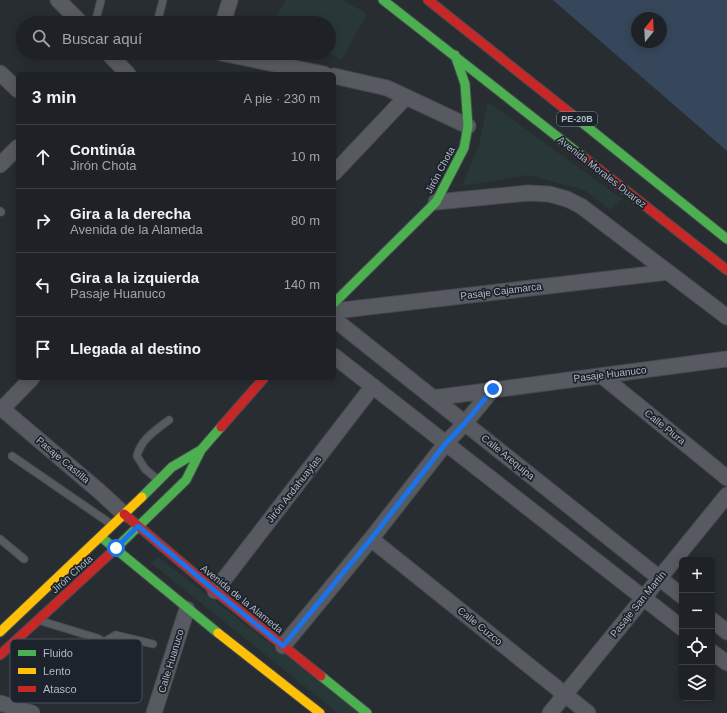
<!DOCTYPE html>
<html lang="es">
<meta charset="utf-8">
<style>
body{margin:0;font-family:Arial,sans-serif;background:#262a2e;color:#f1f3f6}
.controls{position:absolute;right:12px;bottom:12px;display:grid;overflow:hidden;border-radius:6px;box-shadow:0 2px 10px #0003}
.controls button{width:36px;height:36px;display:grid;place-items:center;padding:0;border:0;border-bottom:1px solid #3c3f43;background:#1e2226;color:#f1f3f6;font:20px sans-serif}
.compass{position:absolute;left:631px;top:12px;width:36px;height:36px;border-radius:50%;background:#1e2226;box-shadow:0 2px 10px #0003;rotate:18deg}
.stop{position:absolute;width:12px;height:12px;margin:-9px;border:3px solid #1a73e8;border-radius:50%;background:#fff}
.stop.end{background:#1a73e8;border-color:#fff;box-shadow:0 1px 4px #0008}
.list{margin:0;padding:0;list-style:none}
h2{display:flex;justify-content:space-between;align-items:center;height:52px;margin:0;padding:0 16px;font-size:17px}
h2 small{font-size:13px;font-weight:400;color:#a1a4a7}
.list li{display:grid;grid-template-columns:26px 1fr auto;gap:12px;align-items:center;box-sizing:border-box;height:64px;padding:0 16px;border-top:1px solid #3c3f43}
.list b{display:block;font-size:15px;white-space:nowrap}
.list p{margin:0;font-size:13px;white-space:nowrap;color:#a1a4a7}
.list em{font-size:13px;font-style:normal;color:#a1a4a7}
.icon{flex:none;width:22px;height:22px;fill:none;stroke:currentColor;stroke-width:2;stroke-linecap:round;stroke-linejoin:round}
.map{position:relative;flex:none;width:727px;height:713px;overflow:hidden}
.search{position:absolute;background:#1e2226;box-shadow:0 2px 10px #0003;left:16px;top:16px;width:320px;height:44px;display:flex;align-items:center;gap:10px;box-sizing:border-box;padding:0 14px;border-radius:22px;color:#a1a4a7;font-size:15px}
.panel{position:absolute;background:#1e2226;box-shadow:0 2px 10px #0003;left:16px;top:72px;width:320px;height:308px;border-radius:6px}
.map>svg:first-child{display:block}
.green{fill:#283839}
.water{fill:#37475b;fill-rule:evenodd}
.lines{fill:none;stroke-linecap:round;stroke-linejoin:round}
.lane-casing{stroke:#46494d;stroke-width:9}
.street-casing{stroke:#46494d;stroke-width:17}
.fast-casing{stroke:#46494d;stroke-width:11}
.slow-casing{stroke:#46494d;stroke-width:11}
.jam-casing{stroke:#46494d;stroke-width:11}
.lane{stroke:#575b61;stroke-width:7}
.street{stroke:#575b61;stroke-width:15}
.fast{stroke:#4caf50;stroke-width:9}
.slow{stroke:#ffc107;stroke-width:9}
.jam{stroke:#c62828;stroke-width:9}
.route{stroke:#1a73e8;stroke-width:5}
.labels{text-anchor:middle;dominant-baseline:central;stroke-width:3.5;stroke-linejoin:round;paint-order:stroke}
.shield{fill:#1c232c;stroke:#848c96;stroke-width:1}
.shield-label{font-size:9px;font-weight:bold;fill:#b1b9c4}
.street-label{font-size:10px;fill:#b1b9c4;stroke:#1c232c}
.key{fill:#1c232c;stroke:#49505a;stroke-width:1}
.key-label{font-size:11px;fill:#b1b9c4}
</style>
<div class="map">
<svg width="727" height="713" viewBox="0 0 727 713">
<rect width="100%" height="100%" fill="#282d32"/>
<path class="green" d="M286 0H343L367 14 341 60 329 53V23H275L273 22Z
M488 102 622 199 610 210 585 190 527 175 462 186 479 145Z
M158 557 360 713H338L151 563Z"/>
<path class="water" d="M553 0H727V151ZM637 18H661V42H637Z"/>
<g class="lines">
<defs>
<path id="lane" d="M95 23 101 0
M157 23 163 0
M0 211 1 212
M12 456 111 524
M157 479 145 469 137 456C141 439 156 430 169 420
M0 539 24 559
M41 621 97 638 104 642 116 635 153 644"/>
<path id="street" d="M58 0 81 23
M223 23 230 0
M108 53 128 74
M221 53 324 74
M0 73 18 90
M334 76 387 88 468 126
M0 165 18 147
M334 173 406 97
M436 202 528 193 549 194 567 199 581 206 727 317
M334 311 668 272
M334 319 682 596
M334 356 682 628
M602 376 727 478
M433 398 727 359
M0 407 99 491 124 514
M2 409 32 378
M371 539 588 713
M215 591 373 386
M712 620 727 632
M283 646 371 539 446 443 465 423 493 389
M712 652 727 663
M0 703 32 713
M154 713 187 609
M550 713 727 495"/>
<path id="fast" d="M383 0 582 156
M570 113 727 239
M334 303 436 202 464 148 468 126 465 84 455 55
M142 497 172 467 201 450
M101 537 218 633
M113 551 186 480 201 450 221 427
M321 676 367 713"/>
<path id="slow" d="M0 632 142 497
M218 633 320 713"/>
<path id="jam" d="M428 0 570 113
M582 156 727 270
M221 427 264 378
M124 514 215 591 321 676
M0 655 113 551"/>
</defs>
<use href="#lane" class="lane-casing"/>
<use href="#street" class="street-casing"/>
<use href="#fast" class="fast-casing"/>
<use href="#slow" class="slow-casing"/>
<use href="#jam" class="jam-casing"/>
<use href="#lane" class="lane"/>
<use href="#street" class="street"/>
<use href="#fast" class="fast"/>
<use href="#slow" class="slow"/>
<use href="#jam" class="jam"/>
</g>
<g class="lines">
<path class="route" d="M116 548 138 526 215 591 283 646 371 539 446 443 465 423 493 389"/>
</g>
<g class="labels">
<rect class="shield" x="557" y="112" width="40" height="14" rx="3"/>
<g class="shield-label">
<text x="577" y="119">PE-20B</text>
</g>
<g class="street-label">
<text transform="translate(440 170) rotate(-62)">Jirón Chota</text>
<text transform="translate(602 172) rotate(38)">Avenida Morales Duarez</text>
<text transform="translate(501 291) rotate(-7)">Pasaje Cajamarca</text>
<text transform="translate(610 374) rotate(-7)">Pasaje Huanuco</text>
<text transform="translate(665 427) rotate(39)">Calle Piura</text>
<text transform="translate(508 457) rotate(39)">Calle Arequipa</text>
<text transform="translate(63 460) rotate(40)">Pasaje Castilla</text>
<text transform="translate(294 489) rotate(-52)">Jirón Andahuaylas</text>
<text transform="translate(72 574) rotate(-42)">Jirón Chota</text>
<text transform="translate(242 599) rotate(39)">Avenida de la Alameda</text>
<text transform="translate(638 604) rotate(-51)">Pasaje San Martin</text>
<text transform="translate(480 626) rotate(39)">Calle Cuzco</text>
<text transform="translate(171 661) rotate(-73)">Calle Huanuco</text>
</g>
</g>
<rect x="10" y="639" width="132" height="64" rx="6" class="key"/>
<rect x="18" y="650" width="18" height="6" fill="#4caf50"/>
<rect x="18" y="668" width="18" height="6" fill="#ffc107"/>
<rect x="18" y="686" width="18" height="6" fill="#c62828"/>
<g class="key-label">
<text x="43" y="657">Fluido</text>
<text x="43" y="675">Lento</text>
<text x="43" y="693">Atasco</text>
</g>
</svg>
<div class="controls">
<button>+</button>
<button>−</button>
<button><svg class="icon" aria-label="locate" viewBox="0 0 24 24"><circle cx="12" cy="12" r="6"/><path d="M12 2v4M12 18v4M2 12h4M18 12h4"/></svg></button>
<button><svg class="icon" aria-label="layers" viewBox="0 0 24 24"><path d="M12 4l9 5-9 5-9-5zM3 14l9 5 9-5"/></svg></button>
</div>
<svg class="compass" viewBox="-18 -18 36 36"><path d="M0-13l5 13h-10z" fill="#e53935"/><path d="M0 13l5-13h-10z" fill="#a1a4a7"/></svg>
<div class="stop" style="left:116px;top:548px"></div>
<div class="stop end" style="left:493px;top:389px"></div>
<div class="search"><svg class="icon" aria-label="search" viewBox="0 0 24 24"><circle cx="10" cy="10" r="6"/><path d="M15 15l6 6"/></svg>Buscar aquí</div>
<section class="panel">
<h2>3 min<small>A pie · 230 m</small></h2>
<ul class="list">
<li><svg class="icon" aria-label="ahead" viewBox="0 0 24 24"><path d="M12 20V5M6 11l6-6 6 6"/></svg><div><b>Continúa</b><p>Jirón Chota</p></div><em>10 m</em></li>
<li><svg class="icon" aria-label="right" viewBox="0 0 24 24"><path d="M7 20v-9h11M14 6l5 5-5 5"/></svg><div><b>Gira a la derecha</b><p>Avenida de la Alameda</p></div><em>80 m</em></li>
<li><svg class="icon" aria-label="left" viewBox="0 0 24 24"><path d="M17 20v-9H6M10 6l-5 5 5 5"/></svg><div><b>Gira a la izquierda</b><p>Pasaje Huanuco</p></div><em>140 m</em></li>
<li><svg class="icon" aria-label="arrive" viewBox="0 0 24 24"><path d="M6 21V4h12l-3 4 3 4H6"/></svg><div><b>Llegada al destino</b></div></li>
</ul>
</section>
</div>
